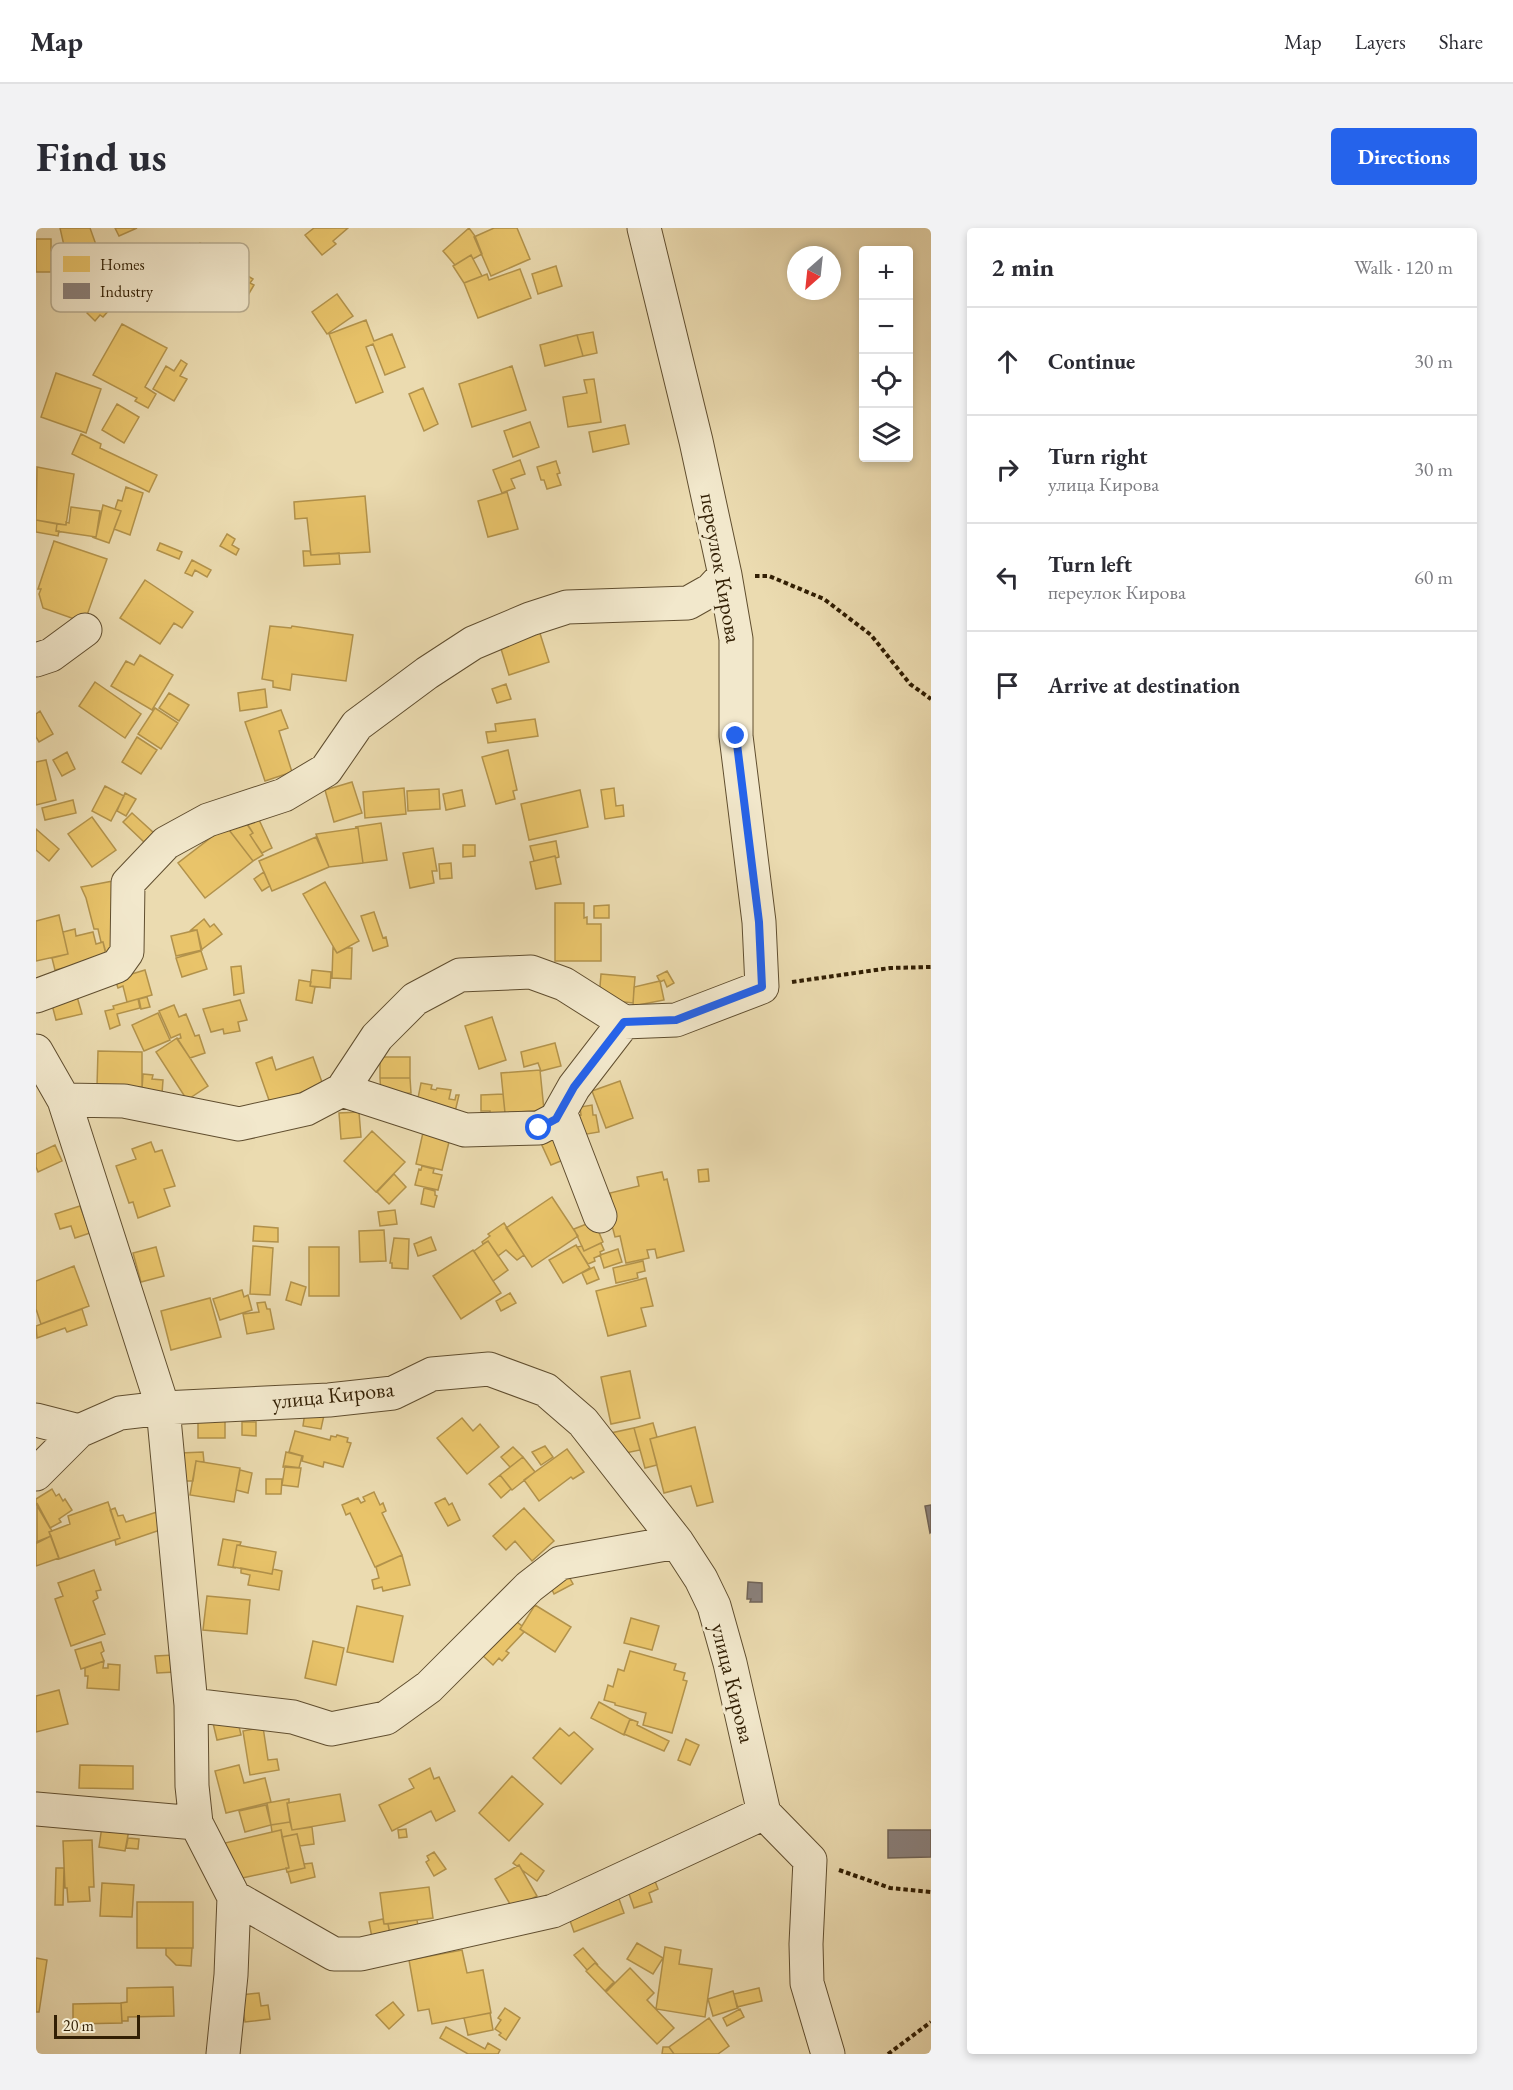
<!DOCTYPE html>
<meta charset="utf-8">
<style>
body{margin:0;font-family:"EB Garamond",serif;background:#f2f2f3;color:#2b2b33}
.controls{position:absolute;right:18px;top:18px;display:grid;overflow:hidden;border-radius:6px;box-shadow:0 3px 9px #0003}
.controls button{width:54px;height:54px;display:grid;place-items:center;padding:0;border:0;border-bottom:2px solid #e1e1e2;background:#fff;color:#2b2b33;font:30px sans-serif}
.compass{position:absolute;left:751px;top:18px;width:54px;height:54px;border-radius:50%;background:#fff;box-shadow:0 3px 9px #0003;rotate:207deg}
.scale{position:absolute;left:18px;bottom:15px;width:86px;box-sizing:border-box;padding-left:6px;border:3px solid #321f04;border-top:0;font-size:16px;line-height:21px;white-space:nowrap;color:#321f04;-webkit-text-stroke:4px #f2e8cc;paint-order:stroke}
.stop{position:absolute;width:18px;height:18px;margin:-14px;border:4px solid #2563eb;border-radius:50%;background:#fff}
.stop.end{background:#2563eb;border-color:#fff;box-shadow:0 2px 6px #0008}
.list{margin:0;padding:0;list-style:none}
h2{display:flex;justify-content:space-between;align-items:center;height:78px;margin:0;padding:0 24px;font-size:26px}
h2 small{font-size:20px;font-weight:400;color:#7c7c81}
.list li{display:grid;grid-template-columns:39px 1fr auto;gap:18px;align-items:center;box-sizing:border-box;height:108px;padding:0 24px;border-top:2px solid #e1e1e2}
.list b{display:block;font-size:22px;white-space:nowrap}
.list p{margin:0;font-size:20px;white-space:nowrap;color:#7c7c81}
.list em{font-size:20px;font-style:normal;color:#7c7c81}
.icon{flex:none;width:33px;height:33px;fill:none;stroke:currentColor;stroke-width:2;stroke-linecap:round;stroke-linejoin:round}
.map{position:relative;flex:none;width:895px;height:1826px;overflow:hidden;border-radius:6px}
header{display:flex;align-items:center;gap:36px;box-sizing:border-box;height:84px;padding:0 30px;background:#fff;border-bottom:2px solid #e1e1e2}
header strong{font-size:28px}
nav{display:flex;gap:33px;margin-inline-start:auto;font-size:21px}
.intro{display:flex;align-items:center;justify-content:space-between;box-sizing:border-box;height:144px;padding:0 36px}
h1{margin:0;font-size:42px}
.button{padding:15px 27px;border-radius:6px;background:#2563eb;color:#fff;font-size:21px;font-weight:700}
main{display:flex;gap:36px;padding:0 36px}
aside{flex:1;background:#fff;border-radius:6px;box-shadow:0 3px 9px #0003}
.map>svg:first-child{display:block}
.homes{fill:#e9c46a;stroke:#b2924b;stroke-width:1.5}
.industry{fill:#8a817c;stroke:#706458;stroke-width:1.5}
.lines{fill:none;stroke-linecap:round;stroke-linejoin:round}
.minor-casing{stroke:#604e2f;stroke-width:35}
.path{stroke:#321f04;stroke-width:4;stroke-dasharray:4.5 3;stroke-linecap:butt}
.minor{stroke:#f2e8cc;stroke-width:33}
.route{stroke:#2563eb;stroke-width:8}
.labels{text-anchor:middle;dominant-baseline:central;stroke-width:6;stroke-linejoin:round;paint-order:stroke}
.street-label{font-size:22px;fill:#321f04;stroke:#f2e8cc}
.key{fill:#f2e8cc;stroke:#b8ac90;stroke-width:1.5}
.key-label{font-size:16px;fill:#321f04}
</style>
<header>
<strong>Map</strong>
<nav><a>Map</a><a>Layers</a><a>Share</a></nav>
</header>
<div class="intro"><h1>Find us</h1><a class="button">Directions</a></div>
<main>
<div class="map">
<svg width="895" height="1826" viewBox="0 0 895 1826">
<rect width="100%" height="100%" fill="#ebdbb0"/>
<filter id="stains"><feTurbulence type="fractalNoise" baseFrequency=".00333" numOctaves="4"/><feColorMatrix values="0 0 0 0 .2 0 0 0 0 .09 0 0 0 0 .02 0 0 0 .5 -.17"/></filter>
<radialGradient id="worn" r=".72"><stop offset=".6" stop-color="#630" stop-opacity="0"/><stop offset="1" stop-color="#630" stop-opacity=".3"/></radialGradient>
<path class="homes" d="M24 0H54L69 42 50 49 49 43 46 44 45 40 34 44Z
M79 0H101L83 8Z
M278 0H312L297 13 300 16 286 27 269 7Z
M433 0 439 8 446 26 437 31 435 27 419 37 407 23Z
M458 0H481L494 31 455 48 438 9Z
M0 11H15V44H0Z
M164 15 208 40 205 44 217 51 214 55 218 57 208 74 149 40Z
M435 27 446 48 428 55 417 38Z
M520 38 526 58 502 66 496 46Z
M484 41 495 70 442 90 428 55 451 46 453 52Z
M56 50 81 73 67 89 64 87 59 93 51 85 55 80 41 67Z
M301 66 317 88 291 106 276 84Z
M330 92 338 113 356 106 369 139 349 147 337 116 330 119 347 164 320 175 293 106Z
M86 96 131 120 109 159 120 166 112 180 99 173 101 170 57 147Z
M557 104 561 125 547 128 541 107Z
M541 107 547 128 509 138 504 117Z
M145 132 151 136 144 148 151 151 138 173 117 161 130 138 138 143Z
M476 138 490 182 436 199 423 156Z
M20 145 65 161 50 205 5 189Z
M558 151 565 194 532 199 527 169 551 165 548 152Z
M387 160 402 196 388 203 373 166Z
M81 176 103 189 88 215 66 202Z
M494 194 503 219 477 229 468 203Z
M589 197 593 216 557 224 553 204Z
M45 206 65 216 64 220 121 247 113 264 36 226Z
M484 232 489 246 475 251 479 260 466 265 457 242Z
M520 233 524 245 521 246 525 257 511 261 508 252H505L501 239Z
M1 239 38 246 30 297 0 292Z
M90 259 107 265 94 307 78 301 85 283 79 281 82 272 86 273Z
M471 264 482 301 452 309 442 273Z
M329 268 334 324 275 327 271 290 259 291 258 274Z
M67 277 85 283 73 315 56 309H60Z
M35 279 64 283 60 309 20 303 21 296 30 297V294L33 295Z
M0 292 21 296 20 303H23L22 308 0 304Z
M191 306 199 311 196 317 203 321 200 327 184 318Z
M18 313 71 331 50 390 44 393 7 380 3 366 5 361H2Z
M124 315 146 324 143 331 121 322Z
M267 323H274L275 327 303 325 304 336 268 338Z
M156 332 175 342 171 349 159 342 156 348 149 345Z
M109 352 157 384 146 400 138 395 124 416 84 390Z
M234 398 255 400 256 398 317 407 310 453 256 446 254 462 237 459V453L226 451Z
M502 399 513 434 473 447 462 411Z
M104 427 137 447 116 482 75 458 90 433 98 437Z
M59 454 105 486 89 510 43 478Z
M470 456 475 471 461 475 456 461Z
M229 461 231 479 204 483 202 465Z
M133 465 153 477 143 493 123 480Z
M119 480 142 495 125 521 102 506Z
M245 482 252 500 243 503 256 544 229 553 209 494Z
M4 483 17 506 3 514 0 509V486Z
M499 491 502 508 452 515 450 504 460 503 459 496Z
M101 509 121 522 105 546 86 534Z
M472 522 481 562 477 563 479 571 460 576 446 529Z
M31 524 39 541 26 548 17 532Z
M10 532 20 572 0 577V534Z
M316 554 326 585 298 594 289 562Z
M69 558 88 568 75 593 56 583Z
M368 560 370 586 329 590 327 564Z
M578 560 580 578 587 577 588 588 569 591 565 562Z
M403 561 404 581 372 583 371 563Z
M426 562 429 578 410 582 407 566Z
M544 562 552 599 493 612 485 576Z
M89 565 100 571 90 588 81 583Z
M37 572 40 585 9 592 6 580Z
M219 583 236 620 226 625 214 607 217 605 206 589Z
M96 585 119 606 108 614 87 594Z
M205 586 217 605 214 607 227 627 217 633 190 598Z
M56 589 80 622 56 639 32 606Z
M345 595 351 632 327 635 322 600 319 599Z
M190 598 217 633 169 670 142 635Z
M322 600 327 635 293 639 280 606Z
M0 601 23 621 13 633 0 622Z
M280 609 293 639 236 663 223 633Z
M520 613 523 629 520 630 519 628 498 633 494 618Z
M427 617H439V628L427 629Z
M397 620 401 643H396L398 655 374 660 367 625Z
M519 628 525 656 500 661 494 634Z
M415 635 416 650 404 651 403 636Z
M228 644 234 658 226 663 218 651Z
M77 653 78 727H70L67 714H65L62 701H58L50 670 45 659Z
M289 654 323 713 301 725 267 666Z
M519 675H548V690L551 689V696H565V733H519Z
M573 677V690H558V678Z
M338 684 347 710 350 709 352 718 337 723 325 688Z
M23 687 32 726 0 733V693Z
M168 691 174 699 178 696 186 706 165 722 161 702H155Z
M39 701 40 708 57 704 60 716 67 714 73 736H45L19 742 16 730 32 726 27 704Z
M161 702 166 722 140 728 135 708Z
M297 719 301 725 311 720H316L315 751 296 750Z
M165 723 171 741 146 749 140 730Z
M205 738 208 765 198 767 195 739Z
M109 742 116 767 91 774 87 758 82 760 79 751Z
M276 742 295 744 294 760 274 758Z
M631 743 638 755 631 759 628 752 624 754 621 748Z
M565 746 599 749 597 775 563 771Z
M263 752 275 754 274 758 279 759 276 775 260 772Z
M624 753 628 772 597 778 598 759Z
M40 765 46 786 20 792 15 773Z
M111 769 114 779 105 781 103 771Z
M102 771 104 780 81 786 84 797 74 801 69 783 78 781 77 778Z
M204 772 211 792 202 794 204 803 188 806 187 801 175 804 167 781Z
M138 777 143 789 150 786 159 808 163 807 169 825 154 830 141 811 145 810 144 806 135 810 123 783Z
M122 785 134 812 108 823 96 797Z
M456 789 470 832 443 841 429 798Z
M141 810 172 858 151 872 120 824Z
M519 815 525 838 505 843 502 835 488 839 485 824Z
M62 823 106 824V859L61 858Z
M236 829 240 842 277 829 287 857 234 875 220 835Z
M344 829H374V850H344Z
M504 842 508 882 469 885 465 845Z
M107 846 117 847 116 851 127 852 126 866 106 861Z
M344 850H374L375 865 345 866Z
M584 853 597 890 570 900 556 863Z
M385 855 396 857 395 861 400 862 401 860 415 862 413 871 419 872 420 867H423L419 884 382 870Z
M467 866 469 885H454V883H445V867Z
M556 877 557 887H560L563 904 545 907 538 888 545 887 544 879Z
M323 884 325 909 305 911 303 885Z
M388 900 415 906 406 942 380 936Z
M336 903 369 934 340 964 308 933Z
M521 905 532 930 515 937 504 913Z
M115 914 119 924 126 922 139 958 128 961 134 978 102 990 97 974 93 975 80 938 100 931 96 921Z
M19 917 26 933 2 944 0 939V926Z
M386 938 398 941 397 945 406 947 402 962 379 957 383 941 385 942Z
M672 941 673 953 663 954 662 942Z
M626 944 628 952 631 951 648 1023 621 1030 619 1021 611 1022 613 1030 590 1035 584 1008 579 1009 569 971 575 969 574 965 603 958 601 949Z
M358 946 370 959 353 976 341 964Z
M388 960 399 963V967L401 968 398 979 385 976Z
M516 969 542 1008 496 1039 470 1000Z
M44 978 54 1005 39 1010 35 998 24 1001 19 986Z
M359 982 361 996 344 998 342 984Z
M558 993 567 1014 548 1023 538 1001Z
M468 995 488 1027 481 1032 470 1022 462 1028 452 1013 447 1016 446 1014 454 1008 452 1006Z
M218 998 242 1000V1014L217 1013Z
M348 1002 350 1033 324 1034 323 1003Z
M395 1009 400 1022 382 1028 378 1016Z
M358 1010 373 1011 372 1041 356 1040V1035H354Z
M452 1013 472 1042 457 1053 438 1023Z
M565 1015 568 1022 564 1024 565 1027 558 1030 559 1033 552 1036 541 1019 546 1018 548 1023Z
M540 1017 554 1040 527 1055 513 1032Z
M217 1018 237 1020 234 1067 214 1066Z
M120 1019 128 1048 105 1054 97 1025Z
M273 1019H303V1068H273Z
M582 1021 586 1034 568 1040 564 1027Z
M437 1022 465 1065 425 1091 397 1048Z
M607 1033 609 1043 601 1045 602 1050 580 1055 577 1040Z
M38 1038 53 1078 5 1096 0 1081V1053Z
M558 1039 563 1051 551 1056 546 1045Z
M610 1050 617 1078 605 1080 610 1098 572 1108 560 1063Z
M255 1054 270 1059 265 1077 250 1072Z
M206 1062 208 1069 212 1067 216 1082 184 1092 177 1071Z
M474 1065 480 1075 465 1083 460 1073Z
M174 1070 185 1109 135 1122 125 1083Z
M229 1074 231 1081H234L238 1101 211 1106 207 1086 223 1084 221 1075Z
M46 1081 51 1097 31 1104 29 1100 1 1110 0 1098Z
M594 1143 604 1190 575 1196 565 1149Z
M269 1184 288 1187 285 1201 267 1198Z
M426 1190 437 1203 444 1196 463 1219 431 1246 401 1210Z
M189 1192V1210H162V1193Z
M206 1194H220V1208L206 1207Z
M617 1195 621 1209 614 1211 621 1237 609 1240 598 1200Z
M659 1199 677 1274 661 1278 655 1258 628 1265 614 1211Z
M598 1200 604 1222 585 1226 570 1206Z
M259 1203 294 1212 295 1208 300 1209 301 1207 312 1210 311 1214 315 1215 307 1239 288 1234 287 1239 266 1233 267 1228 253 1224Z
M509 1218 517 1229 505 1237 496 1224Z
M477 1219 487 1229 474 1239 465 1229Z
M531 1221 548 1244 537 1251 535 1249 503 1273 488 1252Z
M167 1224 168 1234 160 1233 157 1253H146L144 1225Z
M250 1224 266 1228 263 1240 247 1239Z
M487 1229 499 1244 476 1262 464 1247Z
M160 1233 204 1240 198 1274 154 1267Z
M249 1238 265 1240 262 1259 246 1257Z
M204 1242 216 1245 212 1265 200 1262Z
M464 1247 475 1261 465 1270 453 1256Z
M230 1251H246L245 1266H230Z
M16 1261 20 1268 23 1266 27 1273 29 1271 36 1282 23 1291 25 1294 14 1300 0 1276V1271Z
M338 1264 344 1277 347 1275 350 1283 346 1285 366 1327 339 1339 314 1285 310 1287 306 1277 322 1270 325 1275 329 1273 327 1269Z
M409 1270 413 1277 416 1275 424 1292 412 1298 399 1275Z
M72 1274 84 1310 23 1331 13 1304 34 1296 32 1288Z
M1 1275 16 1303 13 1304 15 1308 1 1315Z
M79 1280 82 1288 87 1287 90 1294 121 1284 127 1301 80 1317 79 1312 84 1310 74 1282Z
M488 1280 518 1313 496 1333 479 1313 470 1322 457 1308Z
M15 1308 23 1330 0 1338V1314Z
M187 1311 205 1314 204 1317H201L197 1339 200 1340 182 1337Z
M201 1317 240 1324 236 1346 197 1339Z
M366 1327 374 1357 347 1363 346 1359 338 1361 336 1352 343 1350 340 1339Z
M205 1340 236 1346 237 1341 246 1343 243 1362 212 1357 214 1347 205 1345Z
M58 1342 65 1362 60 1363 62 1370 57 1373 69 1406 35 1418 19 1371 27 1368 22 1355Z
M531 1345 537 1356 518 1366 512 1353Z
M171 1368 214 1372 211 1406 167 1402Z
M499 1377 535 1399 519 1424 484 1401Z
M321 1378 367 1388 357 1434 311 1424Z
M595 1390 623 1398 616 1422 588 1415Z
M477 1391 486 1398 484 1401 488 1404 470 1423 473 1425 466 1433 463 1430 457 1437 445 1426Z
M277 1413 308 1420 300 1457 269 1450Z
M65 1414 68 1423 65 1425 68 1433 45 1441 39 1422Z
M594 1423 640 1436 638 1442 649 1445 647 1452 651 1453 636 1505 607 1497 610 1485 579 1477V1475L568 1472 572 1457 577 1459 582 1441 588 1443Z
M138 1427 139 1444 121 1445 119 1428Z
M68 1433 67 1440H72V1436L84 1437 83 1462 51 1460 52 1448H49V1440Z
M23 1462 32 1496 0 1504V1468Z
M563 1474 594 1491 588 1507 555 1490Z
M201 1490 205 1507 181 1512 177 1495Z
M594 1491 602 1494 601 1497 633 1513 628 1523 588 1506Z
M227 1499 232 1532 241 1531 243 1542 214 1547 207 1503Z
M524 1500 533 1508 538 1504 557 1521 525 1556 497 1530Z
M650 1511 663 1517 654 1537 642 1532Z
M44 1537 97 1538V1561L43 1560Z
M203 1537 208 1555 229 1550 235 1574 190 1585 179 1543Z
M394 1540 398 1551 403 1549 419 1583 400 1593 395 1583 356 1603 343 1577 378 1560 373 1551Z
M476 1548 507 1576 473 1613 443 1585Z
M304 1566 309 1593 256 1602 251 1575Z
M253 1571V1575H251L254 1594 235 1597 231 1575Z
M230 1577 235 1597 209 1604 203 1583Z
M254 1594 256 1602 276 1599 278 1616 264 1618 261 1606 246 1609 245 1602 236 1604 235 1597Z
M66 1598 93 1602 89 1623 63 1619Z
M370 1601 371 1609 363 1610 362 1602Z
M245 1602 253 1640 197 1652 189 1615Z
M261 1606 269 1640 251 1644 250 1640H253L246 1609Z
M92 1610 103 1611 102 1621 90 1620Z
M56 1612 58 1659H53L54 1673 32 1674 31 1660H29L27 1613Z
M398 1624 410 1641 398 1648 390 1634 393 1632 391 1628Z
M485 1625 508 1643 501 1653 486 1642 483 1637 481 1638 477 1635Z
M276 1635 279 1649 255 1655 252 1644 269 1640 268 1636Z
M483 1637 501 1668 477 1681 459 1651Z
M20 1640H28L27 1677H19Z
M619 1653 622 1661 613 1665 616 1674 598 1680 592 1663Z
M66 1655 98 1657 96 1689 64 1688Z
M393 1659 397 1690 348 1696 344 1665Z
M582 1668 588 1685 538 1704 532 1687Z
M101 1674H157V1720H101Z
M347 1691 348 1696H352L355 1712 337 1715 333 1694Z
M381 1692 383 1704 355 1710 352 1696Z
M601 1715 627 1730 617 1746 591 1731Z
M629 1719 645 1722 643 1736 676 1741 669 1789 620 1781Z
M130 1720H156L155 1738 140 1737 130 1727Z
M547 1720 562 1737 559 1735 551 1742 538 1727Z
M426 1722 431 1745 447 1742 455 1785 396 1796 393 1781 382 1783 373 1732Z
M0 1730 11 1732 3 1784H0Z
M559 1735 578 1754 569 1763 550 1743Z
M594 1740 618 1765 611 1772 638 1800 621 1816 570 1764Z
M137 1759 138 1788 92 1789V1793H86L85 1775 91 1774V1760Z
M723 1760 726 1773 701 1779 698 1766Z
M697 1763 702 1780 677 1788 672 1771Z
M223 1765 225 1778 232 1777 234 1791 209 1794 205 1767Z
M357 1774 368 1787 353 1801 340 1787Z
M85 1775 86 1795 37 1796V1776Z
M469 1780 484 1790 470 1812 463 1807 465 1805 459 1801 465 1792 462 1790Z
M704 1781 708 1789 691 1798 687 1790Z
M454 1785 457 1802 432 1807 428 1790Z
M673 1790 693 1818 682 1826H638L633 1819Z
M410 1799 449 1821 452 1815 464 1822 462 1826H432L404 1810Z
M627 1819H633L638 1826H626Z"/>
<path class="industry" d="M895 1277V1304L894 1305 889 1278Z
M712 1354 726 1355V1374H714L715 1371H711Z
M852 1602H895V1629L852 1630Z"/>
<g class="lines">
<defs>
<path id="minor" d="M0 432 15 427 49 402
M0 768 81 738 91 724 92 655 130 615 172 592 248 567 290 542 321 497 391 445 437 415 494 391 531 379 652 375 675 362 689 347
M0 823 28 872 127 1180 155 1477 156 1558 160 1595 198 1669 195 1747 187 1826
M306 862 429 902 503 900 520 891 538 859 588 794
M28 872 88 873 203 896 270 881 306 862 341 809 379 771 424 747 495 744 528 756 588 794 640 792 726 759 723 694 700 508V411L689 347 660 213 608 0
M524 884 564 988
M0 1192 43 1203
M0 1246 43 1203 84 1185 127 1180 293 1172 357 1165 396 1146 453 1141 510 1162 547 1194 641 1314 665 1351 678 1378 694 1435 728 1585
M155 1477 257 1489 295 1501 350 1490 393 1459 493 1359 524 1335 641 1314
M0 1581 160 1595
M728 1585 774 1632 770 1716 771 1755 792 1826
M198 1669 298 1726H325L517 1683 728 1585"/>
</defs>
<use href="#minor" class="minor-casing"/>
<path class="path" d="M719 348H733L788 371 835 407 874 456 895 471
M756 754 854 740 895 739
M803 1642 854 1660 895 1664
M852 1826 895 1794"/>
<use href="#minor" class="minor"/>
</g>
<g class="lines">
<path class="route" d="M503 900 520 891 538 859 588 794 640 792 726 759 723 694 700 508"/>
</g>
<g class="labels">
<g class="street-label">
<text transform="translate(685 340) rotate(80)">переулок Кирова</text>
<text transform="translate(297 1167) rotate(-6)">улица Кирова</text>
<text transform="translate(697 1455) rotate(76)">улица Кирова</text>
</g>
</g>
<rect x="15" y="15" width="198" height="69" rx="9" class="key"/>
<rect x="27" y="28" width="27" height="16" fill="#e9c46a"/>
<rect x="27" y="55" width="27" height="16" fill="#8a817c"/>
<g class="key-label">
<text x="64" y="42">Homes</text>
<text x="64" y="69">Industry</text>
</g>
<rect width="100%" height="100%" filter="url(#stains)"/>
<rect width="100%" height="100%" fill="url(#worn)"/>
</svg>
<div class="controls">
<button>+</button>
<button>−</button>
<button><svg class="icon" aria-label="locate" viewBox="0 0 24 24"><circle cx="12" cy="12" r="6"/><path d="M12 2v4M12 18v4M2 12h4M18 12h4"/></svg></button>
<button><svg class="icon" aria-label="layers" viewBox="0 0 24 24"><path d="M12 4l9 5-9 5-9-5zM3 14l9 5 9-5"/></svg></button>
</div>
<svg class="compass" viewBox="-18 -18 36 36"><path d="M0-13l5 13h-10z" fill="#e53935"/><path d="M0 13l5-13h-10z" fill="#7c7c81"/></svg>
<div class="scale">20 m</div>
<div class="stop" style="left:503px;top:900px"></div>
<div class="stop end" style="left:700px;top:508px"></div>
</div>
<aside>
<h2>2 min<small>Walk · 120 m</small></h2>
<ul class="list">
<li><svg class="icon" aria-label="ahead" viewBox="0 0 24 24"><path d="M12 20V5M6 11l6-6 6 6"/></svg><div><b>Continue</b></div><em>30 m</em></li>
<li><svg class="icon" aria-label="right" viewBox="0 0 24 24"><path d="M7 20v-9h11M14 6l5 5-5 5"/></svg><div><b>Turn right</b><p>улица Кирова</p></div><em>30 m</em></li>
<li><svg class="icon" aria-label="left" viewBox="0 0 24 24"><path d="M17 20v-9H6M10 6l-5 5 5 5"/></svg><div><b>Turn left</b><p>переулок Кирова</p></div><em>60 m</em></li>
<li><svg class="icon" aria-label="arrive" viewBox="0 0 24 24"><path d="M6 21V4h12l-3 4 3 4H6"/></svg><div><b>Arrive at destination</b></div></li>
</ul>
</aside>
</main>
